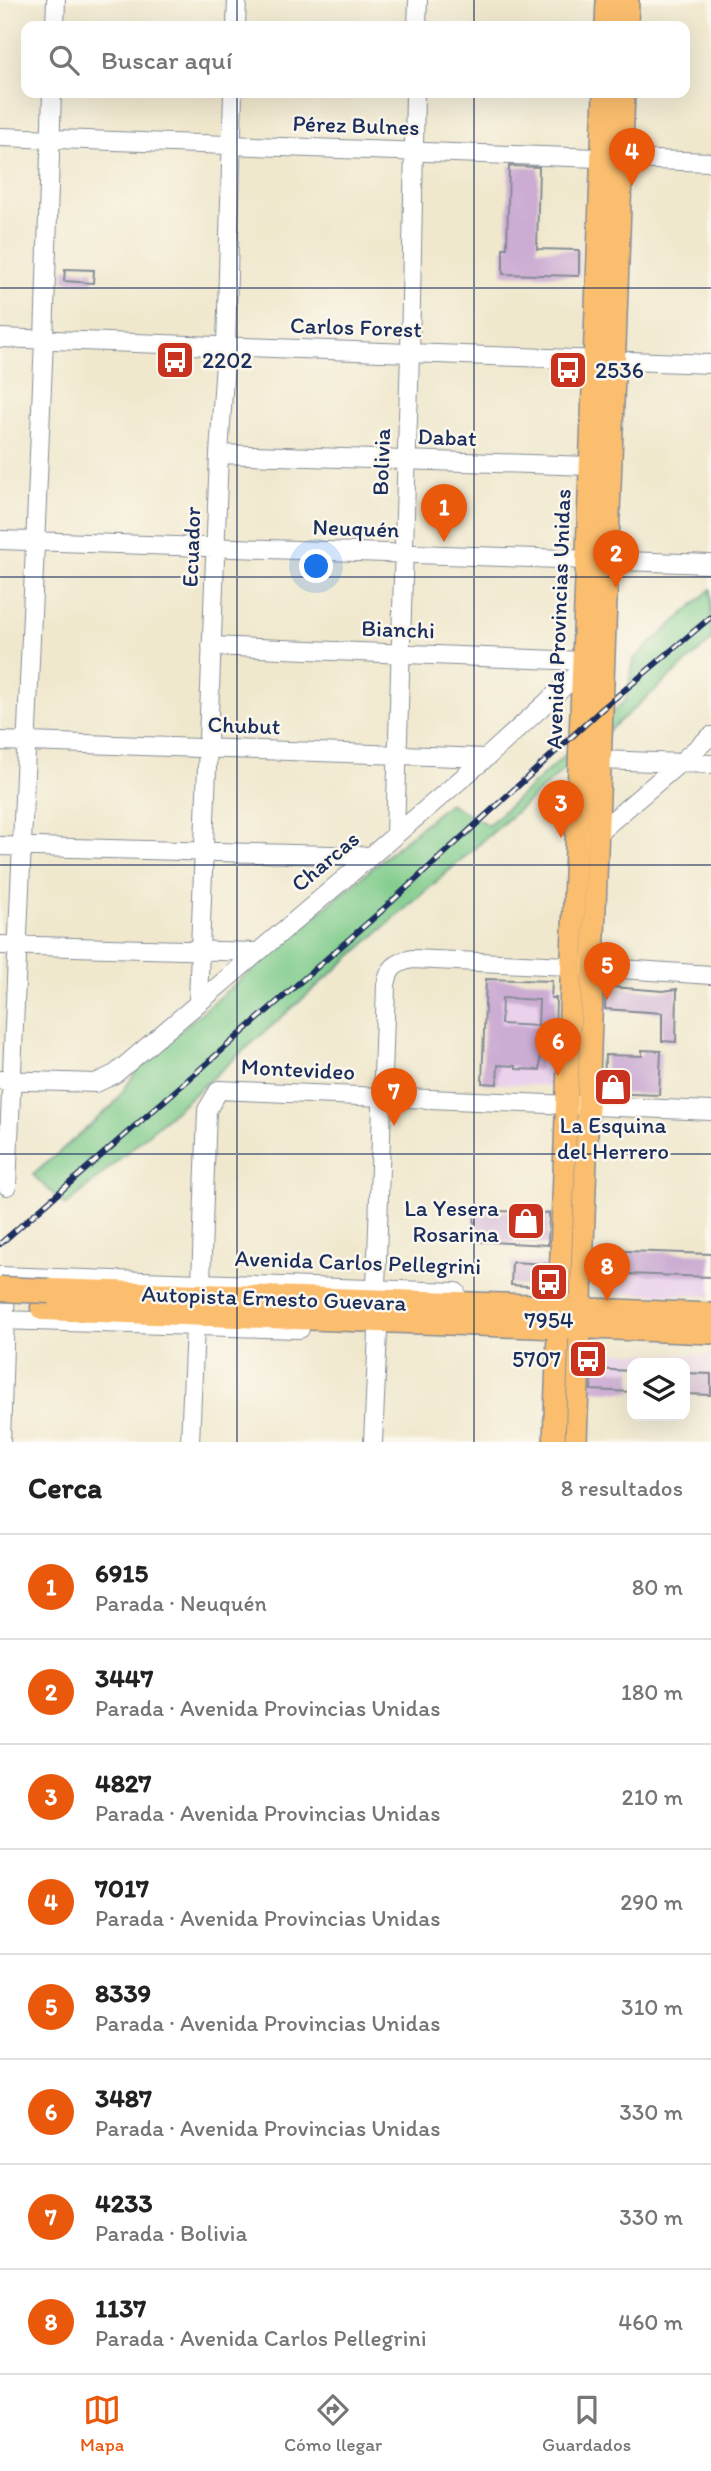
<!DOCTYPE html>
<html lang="es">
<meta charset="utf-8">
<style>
body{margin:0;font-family:Itim,sans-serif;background:#f2f2f2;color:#222}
.controls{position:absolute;right:21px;bottom:21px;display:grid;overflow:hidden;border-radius:14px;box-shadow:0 7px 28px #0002}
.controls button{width:63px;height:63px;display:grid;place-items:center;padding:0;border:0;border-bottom:2px solid #e0e0e0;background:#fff;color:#222;font:35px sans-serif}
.you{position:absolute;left:317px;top:567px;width:24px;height:24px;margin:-18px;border:5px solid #fff;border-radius:50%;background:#1a73e8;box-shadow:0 0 0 10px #1a73e833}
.badge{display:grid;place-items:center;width:46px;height:46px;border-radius:50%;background:#ea580c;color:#fff;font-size:23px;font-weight:700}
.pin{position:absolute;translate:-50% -58px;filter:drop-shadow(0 2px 4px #0008)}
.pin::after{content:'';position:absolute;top:37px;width:24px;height:21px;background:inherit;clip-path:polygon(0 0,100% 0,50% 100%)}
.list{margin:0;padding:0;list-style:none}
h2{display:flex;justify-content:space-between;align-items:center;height:91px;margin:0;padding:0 28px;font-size:30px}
h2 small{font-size:23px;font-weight:400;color:#767676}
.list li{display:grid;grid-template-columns:46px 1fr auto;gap:21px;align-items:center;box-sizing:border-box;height:105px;padding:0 28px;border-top:2px solid #e0e0e0}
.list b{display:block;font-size:26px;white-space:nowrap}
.list p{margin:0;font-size:23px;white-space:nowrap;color:#767676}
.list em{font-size:23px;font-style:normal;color:#767676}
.icon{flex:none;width:38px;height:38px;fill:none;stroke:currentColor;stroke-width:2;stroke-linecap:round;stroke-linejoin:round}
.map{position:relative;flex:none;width:711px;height:1442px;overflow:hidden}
.search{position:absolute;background:#fff;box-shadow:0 7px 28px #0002;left:21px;right:21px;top:21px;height:77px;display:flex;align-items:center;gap:18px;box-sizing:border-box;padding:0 24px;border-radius:14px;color:#767676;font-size:26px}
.sheet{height:931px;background:#fff}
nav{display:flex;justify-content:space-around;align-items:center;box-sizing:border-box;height:98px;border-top:2px solid #e0e0e0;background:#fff;font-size:19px;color:#767676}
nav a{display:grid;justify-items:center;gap:4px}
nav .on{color:#ea580c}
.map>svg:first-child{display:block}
.built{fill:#ead1ec}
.green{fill:#7ecb8a;stroke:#4c7d74;stroke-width:2}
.building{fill:#ccacd3;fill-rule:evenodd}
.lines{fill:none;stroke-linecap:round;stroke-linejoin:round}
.minor-casing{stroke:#868c96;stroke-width:20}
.major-casing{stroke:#868c96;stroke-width:24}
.highway-casing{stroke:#868c96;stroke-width:27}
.minor{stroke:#fff;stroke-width:18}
.major{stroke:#fbbe6e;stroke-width:21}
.highway{stroke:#fbbe6e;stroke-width:24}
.rail-casing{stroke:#1b2f5e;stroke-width:6}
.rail{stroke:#fbf7ec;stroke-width:3.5;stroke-dasharray:10;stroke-linecap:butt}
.highway-bridge-casing{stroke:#868c96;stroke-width:27;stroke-linecap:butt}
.highway-bridge{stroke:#fbbe6e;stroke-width:24}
.grid{fill:none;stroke:#1b2f5e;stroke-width:2;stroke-opacity:0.55}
.labels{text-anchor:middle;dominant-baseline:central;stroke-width:5;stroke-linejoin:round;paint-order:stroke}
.street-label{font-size:23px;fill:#1b2f5e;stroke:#fbf7ec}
.poi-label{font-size:23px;fill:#1b2f5e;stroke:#fbf7ec;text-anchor:start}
</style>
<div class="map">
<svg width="711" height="1442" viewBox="0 0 711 1442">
<rect width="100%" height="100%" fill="#fbf7ec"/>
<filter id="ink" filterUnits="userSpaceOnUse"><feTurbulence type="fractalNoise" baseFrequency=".0143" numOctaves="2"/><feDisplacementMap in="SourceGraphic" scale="14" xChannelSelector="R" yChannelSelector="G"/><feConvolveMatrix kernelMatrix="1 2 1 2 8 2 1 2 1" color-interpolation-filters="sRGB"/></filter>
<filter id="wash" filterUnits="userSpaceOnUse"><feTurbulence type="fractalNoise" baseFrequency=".00686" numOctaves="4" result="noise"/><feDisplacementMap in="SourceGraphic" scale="28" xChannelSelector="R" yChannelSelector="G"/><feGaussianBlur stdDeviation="1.57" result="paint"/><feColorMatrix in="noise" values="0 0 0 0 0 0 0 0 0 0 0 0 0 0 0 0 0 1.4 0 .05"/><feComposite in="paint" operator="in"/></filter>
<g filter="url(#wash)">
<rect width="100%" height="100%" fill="#f0e8cd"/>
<path class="built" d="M486 979 557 981 553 1086 482 1083Z
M598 1250 711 1254V1296L597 1292Z
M592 1352 711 1356V1395L685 1394V1363H632V1392L591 1390Z"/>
<path class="green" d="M711 589V641L66 1206 33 1175 113 1105 143 1062 449 803 488 825 626 700 634 659Z"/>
<g id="blocks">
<path class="building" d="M509 166 539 167 537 249 579 250V276L503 274V248H507Z
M65 269 94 270 93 283 64 281Z
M486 979 552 981 551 998H556L555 1034H541L540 1070 516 1069V1066L498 1065 497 1084 482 1083ZM502 998 539 1000 538 1026 501 1024Z
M612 987 663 991 677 989 676 1042 662 1041V1013L605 1009 606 991Z
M642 1050 661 1051 659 1095 604 1093 605 1055 642 1056Z
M475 1210 549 1213 548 1245 473 1241Z
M598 1250 711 1254V1277L597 1273Z
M512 1262 547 1264 545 1287 511 1285Z
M592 1369 632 1371V1392L591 1390Z
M685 1373 711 1374V1395L685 1394Z"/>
</g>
</g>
<g filter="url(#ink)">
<use href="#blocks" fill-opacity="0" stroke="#868c96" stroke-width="2"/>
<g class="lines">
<defs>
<path id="minor" d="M55 26 56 0
M236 26 237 0
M417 26 418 0
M0 137 711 162
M0 338 711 364
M219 454 590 466
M0 540 711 564
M211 646 583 661
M0 741 486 758
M600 760 711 764
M395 834 410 353 415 93
M591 839 711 736
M0 846 369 856
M0 945 256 952
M198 1002 219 454 226 346 233 93
M0 1080 96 1083 115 1074 486 758 582 670
M7 1186 44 340 52 93
M0 1276 456 1292
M201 1283 207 1110 219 1090 711 1111
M376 1288 386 985C389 968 395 963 412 959L592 967 711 975
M0 1320 300 1329
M1 1442 6 1280
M190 1442 195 1326
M373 1442 378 1332"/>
<path id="major" d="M606 26 607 0
M627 26 628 0
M567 1308 711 1314
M567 1327 711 1333
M554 1442 604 93
M576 1442 624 93"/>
<path id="highway" d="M49 1291 548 1307
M43 1308 547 1326"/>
</defs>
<use href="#minor" class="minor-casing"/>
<use href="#major" class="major-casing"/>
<use href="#highway" class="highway-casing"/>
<use href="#minor" class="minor"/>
<use href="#major" class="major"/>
<use href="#highway" class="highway"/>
<defs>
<path id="rail" d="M0 1244 378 914 602 709 711 617"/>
</defs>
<use href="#rail" class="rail-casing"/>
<use href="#rail" class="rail"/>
<defs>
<path id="highway-bridge" d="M0 1289 49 1291"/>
</defs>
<use href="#highway-bridge" class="highway-bridge-casing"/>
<use href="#highway-bridge" class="highway-bridge"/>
</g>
</g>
<path class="grid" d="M237 0V26M474 0V26M237 93V1442M474 93V1442M0 288H711M0 577H711M0 865H711M0 1154H711"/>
<defs>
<symbol id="bus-square" viewBox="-11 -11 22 22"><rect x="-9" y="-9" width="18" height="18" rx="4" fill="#c8321e" stroke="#fbf7ec"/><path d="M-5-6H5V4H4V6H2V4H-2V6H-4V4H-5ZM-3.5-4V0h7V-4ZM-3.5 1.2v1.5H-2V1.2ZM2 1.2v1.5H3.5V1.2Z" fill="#fff"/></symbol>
<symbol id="shop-square" viewBox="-11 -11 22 22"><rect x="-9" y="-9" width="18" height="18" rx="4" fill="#c8321e" stroke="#fbf7ec"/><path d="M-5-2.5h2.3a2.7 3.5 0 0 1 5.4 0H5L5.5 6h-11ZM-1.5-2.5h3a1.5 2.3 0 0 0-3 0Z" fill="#fff"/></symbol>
</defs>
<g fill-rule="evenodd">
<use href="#bus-square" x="153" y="338" width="44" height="44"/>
<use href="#bus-square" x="546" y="348" width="44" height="44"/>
<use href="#shop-square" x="591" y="1065" width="44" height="44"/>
<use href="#shop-square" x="504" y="1199" width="44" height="44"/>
<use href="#bus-square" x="527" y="1260" width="44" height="44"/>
<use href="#bus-square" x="566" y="1337" width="44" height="44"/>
</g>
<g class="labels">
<g class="street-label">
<text transform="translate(356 125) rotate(2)">Pérez Bulnes</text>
<text transform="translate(356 327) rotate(2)">Carlos Forest</text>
<text transform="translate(447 437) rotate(2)">Dabat</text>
<text transform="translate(381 462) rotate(-88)">Bolivia</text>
<text transform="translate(356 528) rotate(2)">Neuquén</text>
<text transform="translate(191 547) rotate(-88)">Ecuador</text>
<text transform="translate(558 619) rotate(-88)">Avenida Provincias Unidas</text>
<text transform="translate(398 629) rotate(2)">Bianchi</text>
<text transform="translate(244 725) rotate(2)">Chubut</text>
<text transform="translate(325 861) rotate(-40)">Charcas</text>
<text transform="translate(298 1069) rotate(3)">Montevideo</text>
<text transform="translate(358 1262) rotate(2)">Avenida Carlos Pellegrini</text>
<text transform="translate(274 1298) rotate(2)">Autopista Ernesto Guevara</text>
</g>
<g class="poi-label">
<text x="202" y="360">2202</text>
<text x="595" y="370">2536</text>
<text x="613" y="1125" text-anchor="middle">La Esquina<tspan x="613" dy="26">del Herrero</tspan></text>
<text x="499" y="1208" text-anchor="end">La Yesera<tspan x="499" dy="26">Rosarina</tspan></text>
<text x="549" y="1320" text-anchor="middle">7954</text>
<text x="561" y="1359" text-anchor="end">5707</text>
</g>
</g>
</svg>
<div class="controls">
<button><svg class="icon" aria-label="layers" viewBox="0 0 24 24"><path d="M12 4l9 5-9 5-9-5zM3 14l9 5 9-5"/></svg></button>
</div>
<div class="you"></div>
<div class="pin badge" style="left:444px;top:542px">1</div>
<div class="pin badge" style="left:616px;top:588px">2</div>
<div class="pin badge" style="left:561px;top:838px">3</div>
<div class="pin badge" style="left:632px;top:186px">4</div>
<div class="pin badge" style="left:607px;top:1000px">5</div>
<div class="pin badge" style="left:558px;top:1076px">6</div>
<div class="pin badge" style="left:394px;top:1126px">7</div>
<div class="pin badge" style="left:607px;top:1301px">8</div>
<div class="search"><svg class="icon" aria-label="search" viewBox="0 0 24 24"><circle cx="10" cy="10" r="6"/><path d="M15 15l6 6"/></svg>Buscar aquí</div>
</div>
<section class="sheet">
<h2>Cerca<small>8 resultados</small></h2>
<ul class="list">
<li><span class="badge">1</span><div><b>6915</b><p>Parada · Neuquén</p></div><em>80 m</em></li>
<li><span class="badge">2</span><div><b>3447</b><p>Parada · Avenida Provincias Unidas</p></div><em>180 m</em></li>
<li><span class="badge">3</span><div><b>4827</b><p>Parada · Avenida Provincias Unidas</p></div><em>210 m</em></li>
<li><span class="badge">4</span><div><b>7017</b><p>Parada · Avenida Provincias Unidas</p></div><em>290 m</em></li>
<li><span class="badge">5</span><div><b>8339</b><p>Parada · Avenida Provincias Unidas</p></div><em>310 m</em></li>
<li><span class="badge">6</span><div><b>3487</b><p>Parada · Avenida Provincias Unidas</p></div><em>330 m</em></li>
<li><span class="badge">7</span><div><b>4233</b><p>Parada · Bolivia</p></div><em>330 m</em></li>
<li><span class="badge">8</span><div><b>1137</b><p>Parada · Avenida Carlos Pellegrini</p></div><em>460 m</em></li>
</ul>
</section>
<nav>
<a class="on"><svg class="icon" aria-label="map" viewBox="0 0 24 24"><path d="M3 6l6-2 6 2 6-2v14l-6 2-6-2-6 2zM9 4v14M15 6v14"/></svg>Mapa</a>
<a><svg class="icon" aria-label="directions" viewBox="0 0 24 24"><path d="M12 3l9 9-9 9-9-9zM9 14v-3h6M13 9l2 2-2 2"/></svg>Cómo llegar</a>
<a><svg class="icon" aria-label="saved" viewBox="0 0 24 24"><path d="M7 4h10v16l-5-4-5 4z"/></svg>Guardados</a>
</nav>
